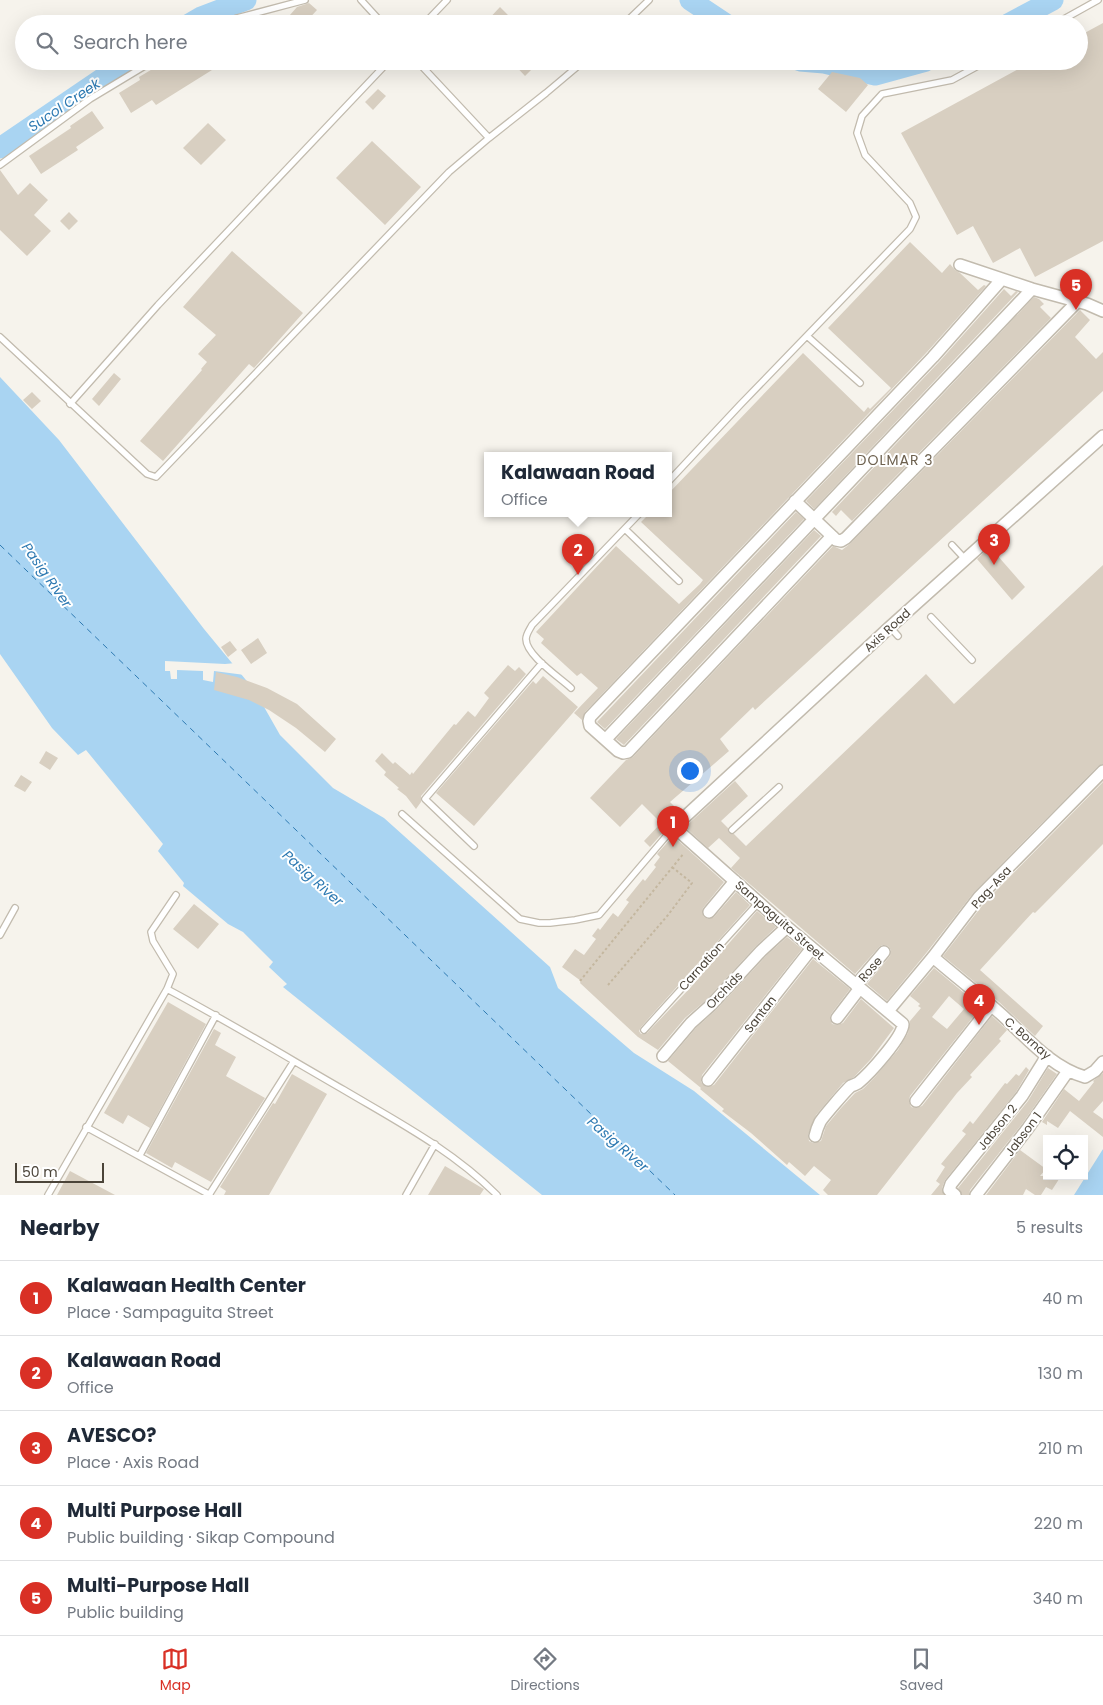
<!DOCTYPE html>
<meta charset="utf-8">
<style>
body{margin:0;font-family:Poppins,sans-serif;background:#f2f2f3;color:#1f2937}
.controls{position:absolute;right:15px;bottom:15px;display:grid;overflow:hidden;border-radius:0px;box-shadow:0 5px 20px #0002}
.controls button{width:45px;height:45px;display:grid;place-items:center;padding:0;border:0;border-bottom:1px solid #e0e1e3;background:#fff;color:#1f2937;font:25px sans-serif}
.scale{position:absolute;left:15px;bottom:12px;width:89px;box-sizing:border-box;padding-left:5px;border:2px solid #4b4439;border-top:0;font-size:14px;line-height:18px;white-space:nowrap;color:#4b4439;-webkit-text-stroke:4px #fff;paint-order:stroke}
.you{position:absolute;left:689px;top:770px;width:18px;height:18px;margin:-12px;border:4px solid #fff;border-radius:50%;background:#1a73e8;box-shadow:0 0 0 8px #1a73e833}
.badge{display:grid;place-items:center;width:32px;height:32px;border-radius:50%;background:#d93025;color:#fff;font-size:16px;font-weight:700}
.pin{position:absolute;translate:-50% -41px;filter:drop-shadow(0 1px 2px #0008)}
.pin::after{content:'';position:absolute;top:26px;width:18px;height:15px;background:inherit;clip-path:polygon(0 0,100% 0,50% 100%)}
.popup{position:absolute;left:484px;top:452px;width:188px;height:65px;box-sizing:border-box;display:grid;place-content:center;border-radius:0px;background:#fff;filter:drop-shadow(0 1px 4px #0005);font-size:16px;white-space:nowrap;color:#747a83}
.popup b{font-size:19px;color:#1f2937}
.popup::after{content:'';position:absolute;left:50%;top:100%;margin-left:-10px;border:10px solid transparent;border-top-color:#fff}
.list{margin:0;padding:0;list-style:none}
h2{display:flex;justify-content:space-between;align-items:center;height:65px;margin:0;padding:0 20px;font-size:21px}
h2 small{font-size:16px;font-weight:400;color:#747a83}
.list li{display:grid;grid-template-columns:32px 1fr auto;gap:15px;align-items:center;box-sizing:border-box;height:75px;padding:0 20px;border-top:1px solid #e0e1e3}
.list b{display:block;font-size:19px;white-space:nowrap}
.list p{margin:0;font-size:16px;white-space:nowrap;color:#747a83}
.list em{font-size:16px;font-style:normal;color:#747a83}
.icon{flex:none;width:28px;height:28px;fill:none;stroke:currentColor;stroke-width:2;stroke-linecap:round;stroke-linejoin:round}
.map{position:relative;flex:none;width:1103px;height:1195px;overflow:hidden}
.search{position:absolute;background:#fff;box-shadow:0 5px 20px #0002;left:15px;right:15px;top:15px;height:55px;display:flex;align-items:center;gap:12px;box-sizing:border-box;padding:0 18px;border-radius:28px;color:#747a83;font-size:19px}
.sheet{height:440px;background:#fff}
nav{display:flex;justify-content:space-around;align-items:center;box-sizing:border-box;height:70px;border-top:1px solid #e0e1e3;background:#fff;font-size:14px;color:#747a83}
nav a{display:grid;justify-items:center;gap:2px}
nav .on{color:#d93025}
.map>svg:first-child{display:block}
.water{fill:#a9d4f2}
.pier{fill:#f6f3ec}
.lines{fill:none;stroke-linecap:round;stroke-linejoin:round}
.river{stroke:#a9d4f2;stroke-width:21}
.ferry{stroke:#2e7ab2;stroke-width:1;stroke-dasharray:6 5;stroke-linecap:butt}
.building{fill:#d8cfc1;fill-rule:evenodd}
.lane-casing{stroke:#c2bbae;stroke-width:8}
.street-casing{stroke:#c2bbae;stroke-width:14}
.path{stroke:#c4b79f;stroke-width:2;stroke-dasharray:2.5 2.5;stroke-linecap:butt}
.lane{stroke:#fff;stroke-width:5.5}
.street{stroke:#fff;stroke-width:11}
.labels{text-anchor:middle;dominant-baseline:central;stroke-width:4;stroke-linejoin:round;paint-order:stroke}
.street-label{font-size:12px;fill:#4b4439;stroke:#fff}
.water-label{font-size:14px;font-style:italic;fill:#2e7ab2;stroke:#fff}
.neighbourhood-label{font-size:14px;letter-spacing:1px;fill:#6e6250;stroke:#fff}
</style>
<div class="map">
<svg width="1103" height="1195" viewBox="0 0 1103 1195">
<rect width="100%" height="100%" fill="#f6f3ec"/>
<path class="water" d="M0 377 59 440 204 629 255 691 280 735 333 788 384 818 550 967 558 988 634 1053 694 1091 820 1195H542L283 987 287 984 269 967 273 962 243 932 228 924 183 886 184 883 158 851 163 844 86 750 78 755 52 728 0 654Z
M1103 1149V1195H1074Z"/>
<path class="pier" d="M165 661 225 664 236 663 245 675 214 671 213 682 203 680V671L177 670V679H171L170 671H165Z"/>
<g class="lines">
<path class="river" d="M690 0 726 24
M189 24 201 17 246 0
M1008 24 1053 0
M800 61 824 63 875 75 926 61
M0 148 128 61"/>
<path class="ferry" d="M0 545 675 1195"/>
</g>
<path class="building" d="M309 3 317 10 304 24H282L297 7Z
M500 7 512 19 508 24H484Z
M1103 23V241L1035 277 1020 248 993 263 973 226 957 235 901 133 1033 61H1079V36Z
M166 61H207L212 70 156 105 152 100 131 113 119 93 140 80 139 77Z
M511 61H540L525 76Z
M832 72 860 78 868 85 846 112 818 89Z
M378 89 386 96 373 110 365 102Z
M92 111 104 128 76 147 78 150 41 174 29 156 71 128 70 126Z
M208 123 226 140 201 165 183 148Z
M372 141 421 187 385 225 336 178Z
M0 170 18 195 30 183 48 200 34 215 51 231 27 256 0 230Z
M69 212 78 221 69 230 60 221Z
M910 242 942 273 950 264 955 270 960 273 978 290 984 285 986 286 927 352 585 712 582 720 574 713 598 688 581 673 577 676 541 643 544 639 536 632 616 546 679 604 700 584 703 580 641 522 649 514H668V494L803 353 864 412 868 407 870 409 891 388 828 328Z
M232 251 303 313 254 368 249 364 163 461 140 441 202 370 201 369 207 362 198 354 216 335 183 307Z
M1004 289 1011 296 1016 291 1018 292 814 509 806 501 939 362Z
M1034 297 1039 299 1044 304 1040 307 1051 318 852 521 841 510 836 516 832 512Z
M1080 310 1090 320 1075 337 1096 359 1103 352V391L755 710 753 707 720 739 729 751 670 802 674 806 666 815 671 819 667 825V828L650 847 644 841 661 823 642 804 620 827 590 798 626 760 633 757 833 546 842 550 851 543Z
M114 373 121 379 99 406 92 399Z
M32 392 41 401 32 409 23 400Z
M796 512 804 519 605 729 597 722Z
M814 530 821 536 624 745 616 739Z
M990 547 1025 587 1012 600 977 559Z
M1103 565V764L1098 766 974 892 927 952 887 1001 867 984 890 956 891 950 888 946 882 945 879 947 855 974 731 868 740 858 719 838 708 848 685 827 735 781 748 796 721 821 728 828 729 833 734 834 746 846 926 674 954 704Z
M258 638 267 653 251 664 241 650Z
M230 641 237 650 228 657 221 647Z
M508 665 515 671 519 667 526 674 421 796V802L416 809 406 796 397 789 399 788 384 775 386 772 375 761 382 753 393 764 395 762 410 775 412 772 413 774 454 724 456 725 468 711 475 717 489 698 484 693Z
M216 672 237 677 267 688 297 704 336 739 325 752 296 728 269 710 249 700 214 690Z
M543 676 578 707 474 826 436 793 533 681 536 684Z
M46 751 58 758 50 770 39 763Z
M21 775 32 782 25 792 14 786Z
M1103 782V844L1043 905 1035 913 1033 912 980 970 1043 1026 1035 1036 999 1002 943 956 985 902Z
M673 836 724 882 703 908 702 911 704 917 708 919 714 917 736 892 750 905 641 1027 639 1031 641 1034 647 1033 691 987 757 911 776 927 756 946 706 1000 685 1018 658 1050 638 1037 580 983 581 981 562 967 575 949 584 955 596 939 592 936 598 928 600 930 613 913 618 917 629 902 626 900 643 879 645 881 656 867 654 865 660 857 657 854Z
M194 904 219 924 198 949 173 929Z
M787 937 802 949 702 1075 701 1082 706 1087 714 1085 813 959 850 989 831 1014 830 1018 832 1024 837 1025 843 1023 861 999 894 1028 871 1059 854 1077 843 1083 816 1115 808 1135 809 1141 813 1143 821 1141 826 1126 841 1108 855 1093 863 1089 875 1077 898 1050 908 1033 910 1021 921 1008 918 1006 920 1004 910 996 934 968 981 1007 910 1096 909 1100 911 1107 915 1108 922 1106 992 1016 1007 1030 999 1039 1001 1041 970 1075 972 1077 957 1093 877 1195H828L823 1190 831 1180 814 1166 805 1176 789 1162 787 1165 751 1133 722 1111 724 1109 700 1089 701 1088 668 1061 696 1028 716 1010 766 956ZM949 996 964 1009 947 1029 932 1017Z
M168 1002 206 1024 150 1128 128 1115 123 1124 104 1113Z
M214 1029 221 1033 215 1045 236 1057 226 1076 265 1098 211 1182 175 1162 172 1168 146 1153Z
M1026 1067 1029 1070 1016 1092 945 1180 942 1188 944 1195H931L940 1184 936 1181 945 1167 941 1164 966 1134 962 1131 970 1121 973 1124 1005 1083 1007 1084 1016 1074 1019 1076Z
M1048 1068 1057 1074 1022 1124 970 1190 969 1195H962L958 1188 1028 1101Z
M1103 1073V1101L1093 1112 1103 1119V1137L1070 1111 1058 1128 1047 1121V1125L1042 1122 1064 1089 1079 1101 1094 1082 1093 1081Z
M292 1074 327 1094 269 1195H224L226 1191 220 1187 273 1103 275 1104Z
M1020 1150 1046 1169 1040 1176H1061L1052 1190 1046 1187 1041 1195H1035L1026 1189 1023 1195H986Z
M445 1166 482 1188 484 1189 480 1195H428Z
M70 1171 115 1195H57Z"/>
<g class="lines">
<defs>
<path id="lane" d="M361 0 383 24
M222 24 237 18 305 0
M424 24 447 0
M624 24 649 0
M1055 24 1098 0
M417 61 489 138 546 93 584 61
M0 165 90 99 153 61
M807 336 860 383
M0 337 147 474 156 477 449 172 489 138
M70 404 158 305 389 61
M668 482 740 405 910 229 916 217 910 203 865 155 857 133 862 116 882 94 952 80 987 61
M625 529 679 581
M952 545 965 559
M931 617 972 660
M890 627 898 636
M571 688C559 677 526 655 526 639 526 634 530 629 532 625L639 514
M402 814 520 919 539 923H550L575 920 599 915 674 827
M732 830 779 787
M474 846 425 799 542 663
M0 935 15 908
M167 989C227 1021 285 1056 344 1090 398 1122 452 1150 497 1195
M644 1030 683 987 687 984 711 955 759 902
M86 1127 210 1195
M140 1155 216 1015
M48 1195 167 989 173 974 153 941 151 932 176 895
M209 1195 294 1061
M406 1195 435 1144"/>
<path id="street" d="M960 265 1032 289 1087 304 1103 311
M1002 279 933 357 590 717 589 721 590 726 618 751 623 753 628 752 832 536 836 540 841 541 846 538 1077 302
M795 501 832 536
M606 739 1032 289
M709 912 735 881
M933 957C956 977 980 995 1002 1015 1027 1038 1051 1067 1085 1077L1095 1071 1103 1062
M856 985 884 952
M888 1011 933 957 979 897 1103 771
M837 1018 860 988
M663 1056 691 1023 711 1005 761 951 787 927
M708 1080 812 948
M916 1101 991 1006
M815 1136C816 1132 818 1126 820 1122 823 1117 847 1089 851 1086 854 1085 856 1084 858 1083 869 1074 903 1037 903 1024L775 917 674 827 890 627 1103 436
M955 1195 949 1190 951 1184 1022 1096 1047 1056
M976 1195 1028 1128 1068 1071"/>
</defs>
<use href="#lane" class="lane-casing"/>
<use href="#street" class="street-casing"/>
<path class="path" d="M580 981 684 853
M608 985 668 915 692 883 672 867"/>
<use href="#lane" class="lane"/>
<use href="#street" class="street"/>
</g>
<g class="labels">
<g class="street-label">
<text transform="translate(887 630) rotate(-42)">Axis Road</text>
<text transform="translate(991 887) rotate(-48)">Pag-Asa</text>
<text transform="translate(780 920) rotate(41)">Sampaguita Street</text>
<text transform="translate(701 966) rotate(-48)">Carnation</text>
<text transform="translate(870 969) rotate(-49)">Rose</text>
<text transform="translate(724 990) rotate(-46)">Orchids</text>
<text transform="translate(760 1014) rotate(-52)">Santan</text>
<text transform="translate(1028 1038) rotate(41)">C. Bornay</text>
<text transform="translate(997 1127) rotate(-51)">Jabson 2</text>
<text transform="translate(1023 1134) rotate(-53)">Jabson 1</text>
</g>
<g class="water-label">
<text transform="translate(64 105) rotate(-34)">Sucol Creek</text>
<text transform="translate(47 575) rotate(55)">Pasig River</text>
<text transform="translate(313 878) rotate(42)">Pasig River</text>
<text transform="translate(618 1144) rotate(41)">Pasig River</text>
</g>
<g class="neighbourhood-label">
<text x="895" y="460">DOLMAR 3</text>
</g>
</g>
</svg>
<div class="controls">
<button><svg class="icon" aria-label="locate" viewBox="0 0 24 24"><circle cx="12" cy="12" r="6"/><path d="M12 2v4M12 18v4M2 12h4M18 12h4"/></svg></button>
</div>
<div class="scale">50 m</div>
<div class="you"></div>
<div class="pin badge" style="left:673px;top:847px">1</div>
<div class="pin badge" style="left:578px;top:575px">2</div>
<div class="popup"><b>Kalawaan Road</b>Office</div>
<div class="pin badge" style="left:994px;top:565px">3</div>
<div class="pin badge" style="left:979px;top:1025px">4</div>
<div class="pin badge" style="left:1076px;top:310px">5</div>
<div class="search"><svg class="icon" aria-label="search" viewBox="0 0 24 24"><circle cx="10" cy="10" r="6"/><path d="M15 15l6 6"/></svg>Search here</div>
</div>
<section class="sheet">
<h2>Nearby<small>5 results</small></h2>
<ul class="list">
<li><span class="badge">1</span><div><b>Kalawaan Health Center</b><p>Place · Sampaguita Street</p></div><em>40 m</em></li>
<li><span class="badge">2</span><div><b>Kalawaan Road</b><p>Office</p></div><em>130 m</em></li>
<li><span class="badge">3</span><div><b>AVESCO?</b><p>Place · Axis Road</p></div><em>210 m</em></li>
<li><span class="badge">4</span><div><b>Multi Purpose Hall</b><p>Public building · Sikap Compound</p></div><em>220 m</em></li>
<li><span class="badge">5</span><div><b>Multi-Purpose Hall</b><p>Public building</p></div><em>340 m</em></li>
</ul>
</section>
<nav>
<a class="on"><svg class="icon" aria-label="map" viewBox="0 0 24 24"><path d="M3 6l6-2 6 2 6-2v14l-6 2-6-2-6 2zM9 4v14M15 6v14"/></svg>Map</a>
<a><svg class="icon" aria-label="directions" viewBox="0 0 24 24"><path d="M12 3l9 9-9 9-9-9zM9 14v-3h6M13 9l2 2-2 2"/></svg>Directions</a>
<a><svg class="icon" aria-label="saved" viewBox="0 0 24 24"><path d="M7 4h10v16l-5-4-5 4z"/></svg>Saved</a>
</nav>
